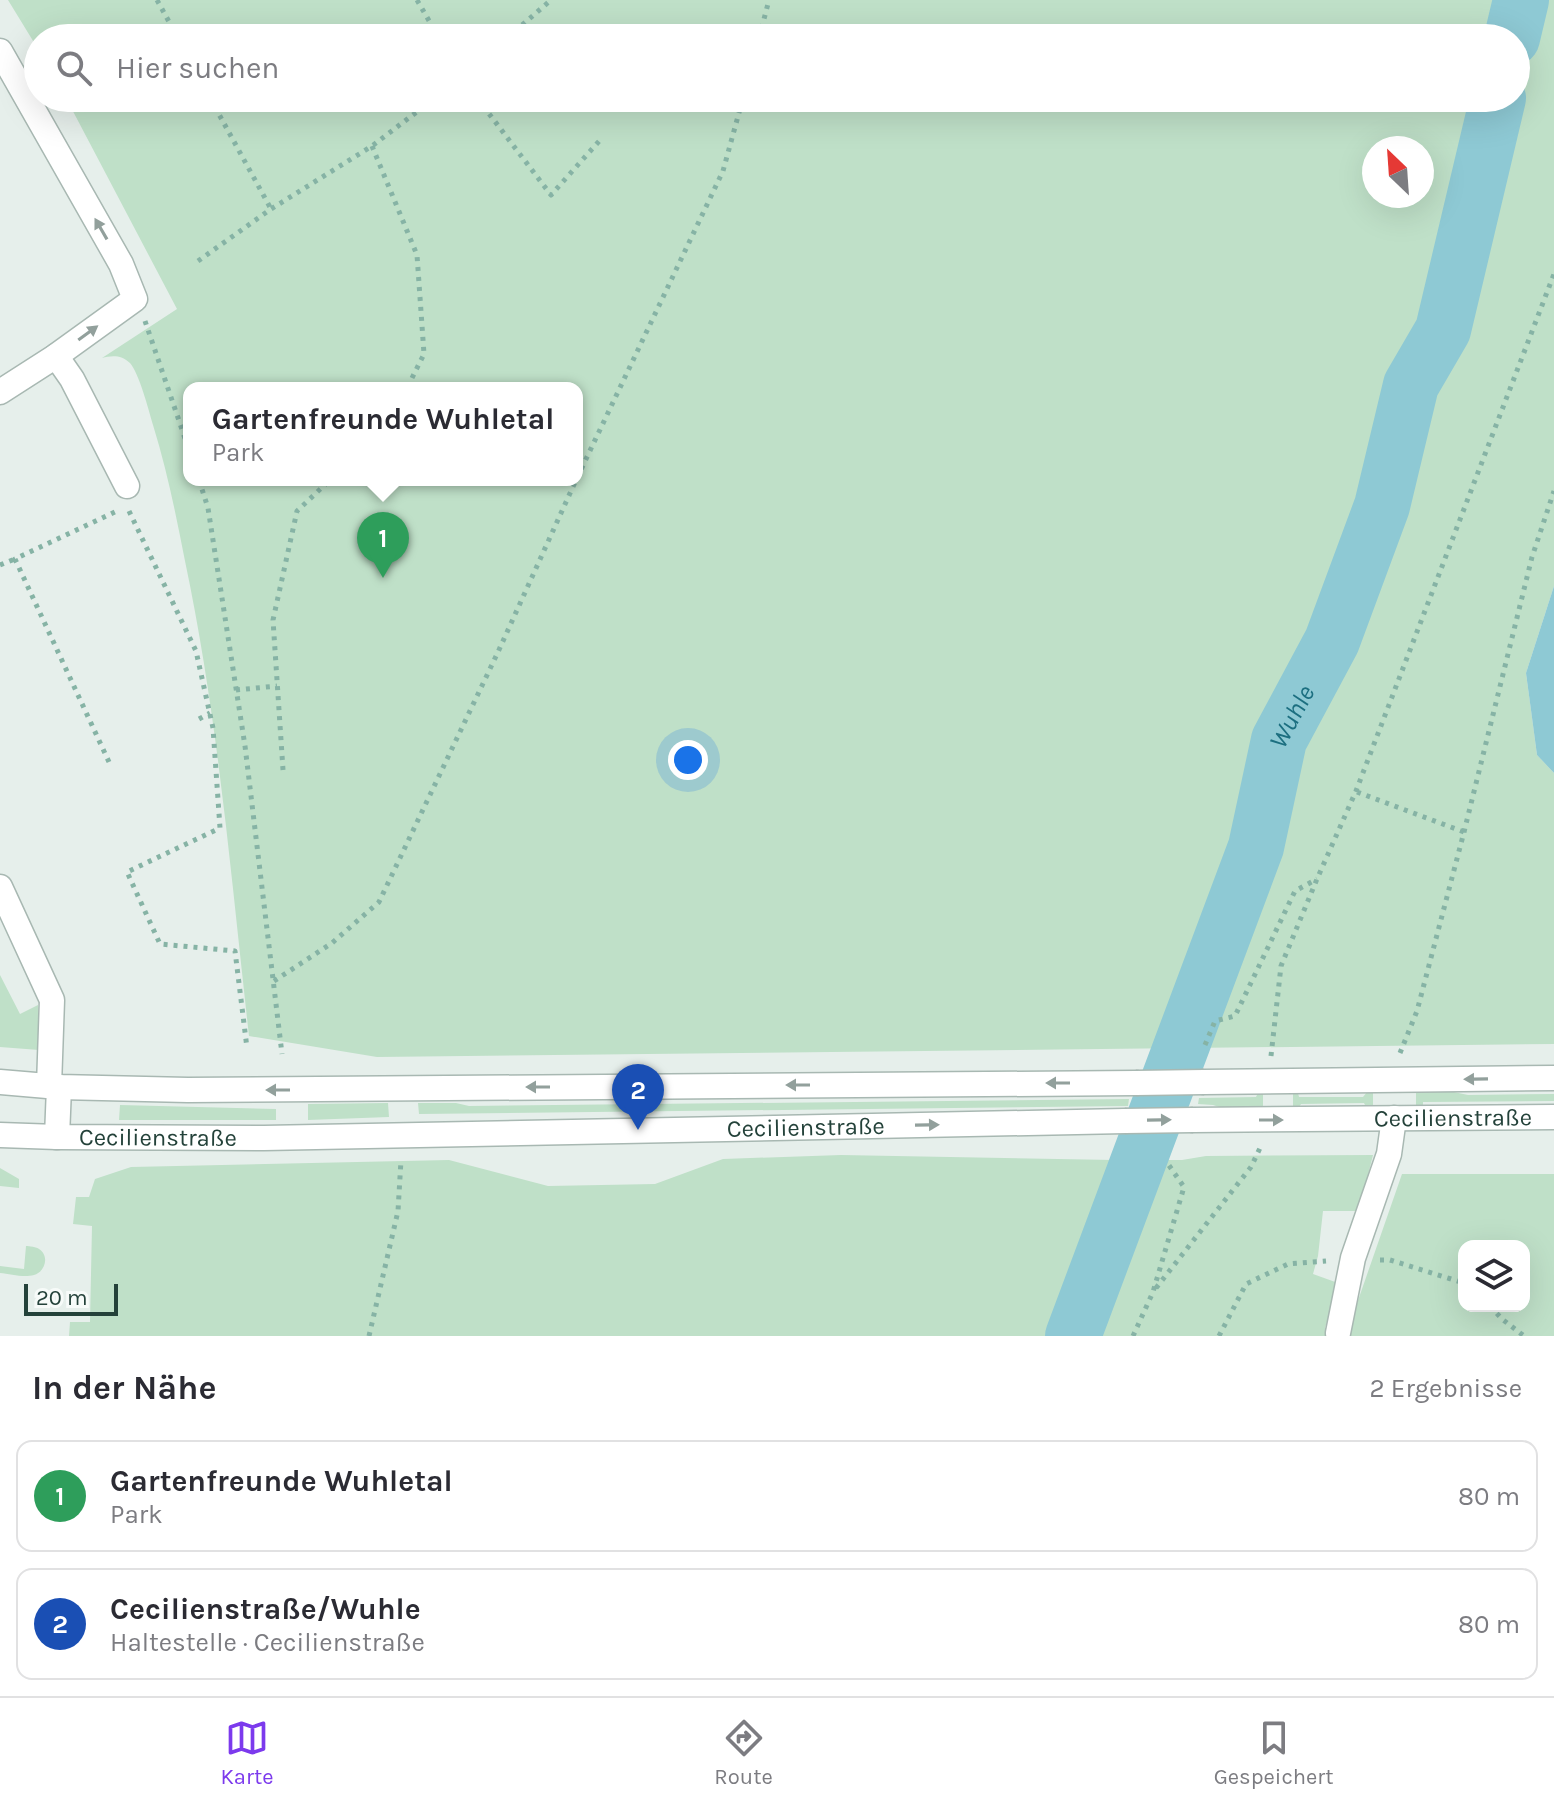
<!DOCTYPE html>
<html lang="de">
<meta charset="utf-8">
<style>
body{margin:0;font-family:Karla,sans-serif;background:#f7f7f7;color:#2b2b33}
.controls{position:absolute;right:24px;bottom:24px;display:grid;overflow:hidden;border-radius:16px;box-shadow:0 8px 32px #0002}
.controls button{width:72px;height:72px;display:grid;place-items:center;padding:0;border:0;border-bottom:2px solid #e1e1e2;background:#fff;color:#2b2b33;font:40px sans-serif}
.compass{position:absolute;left:1362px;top:136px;width:72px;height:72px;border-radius:50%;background:#fff;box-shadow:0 8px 32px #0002;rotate:335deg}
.scale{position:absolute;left:24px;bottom:20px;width:94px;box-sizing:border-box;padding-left:8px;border:4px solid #24423a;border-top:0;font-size:22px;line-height:28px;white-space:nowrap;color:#24423a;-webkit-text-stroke:6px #f7fbf9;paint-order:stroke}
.you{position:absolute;left:688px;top:760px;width:28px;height:28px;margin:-20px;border:6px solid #fff;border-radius:50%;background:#1a73e8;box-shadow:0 0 0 12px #1a73e833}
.badge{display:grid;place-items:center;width:52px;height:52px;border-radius:50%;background:#7c3aed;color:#fff;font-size:26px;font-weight:700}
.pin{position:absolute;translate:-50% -66px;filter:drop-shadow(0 2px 4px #0008)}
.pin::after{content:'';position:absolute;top:42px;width:28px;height:24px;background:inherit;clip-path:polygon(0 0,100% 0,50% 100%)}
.popup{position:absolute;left:183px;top:382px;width:400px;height:104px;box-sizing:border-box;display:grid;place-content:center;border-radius:16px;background:#fff;filter:drop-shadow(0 2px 6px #0005);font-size:26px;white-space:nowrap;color:#7c7c81}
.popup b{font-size:30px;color:#2b2b33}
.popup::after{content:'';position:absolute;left:50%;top:100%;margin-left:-16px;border:16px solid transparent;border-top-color:#fff}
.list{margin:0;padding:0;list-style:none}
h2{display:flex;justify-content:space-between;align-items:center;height:104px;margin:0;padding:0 32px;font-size:34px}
h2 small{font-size:26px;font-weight:400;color:#7c7c81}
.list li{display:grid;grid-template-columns:52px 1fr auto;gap:24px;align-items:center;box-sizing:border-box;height:112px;margin:0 16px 16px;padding:0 16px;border:2px solid #e1e1e2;border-radius:16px}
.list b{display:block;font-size:30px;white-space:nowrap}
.list p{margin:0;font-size:26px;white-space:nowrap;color:#7c7c81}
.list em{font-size:26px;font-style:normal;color:#7c7c81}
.icon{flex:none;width:44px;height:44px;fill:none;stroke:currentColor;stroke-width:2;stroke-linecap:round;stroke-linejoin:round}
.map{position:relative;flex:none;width:1554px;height:1336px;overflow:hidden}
.search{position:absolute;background:#fff;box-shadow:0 8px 32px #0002;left:24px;right:24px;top:24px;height:88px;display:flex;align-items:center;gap:20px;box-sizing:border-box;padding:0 28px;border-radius:44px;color:#7c7c81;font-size:30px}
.sheet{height:360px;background:#fff}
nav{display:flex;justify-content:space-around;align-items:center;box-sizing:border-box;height:112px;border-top:2px solid #e1e1e2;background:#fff;font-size:22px;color:#7c7c81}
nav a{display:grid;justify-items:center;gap:4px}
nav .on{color:#7c3aed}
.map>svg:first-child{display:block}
.green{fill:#bfe0c8;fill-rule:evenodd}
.water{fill:#8ec9d4}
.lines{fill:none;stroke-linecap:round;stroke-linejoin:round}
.river{stroke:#8ec9d4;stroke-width:56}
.minor-casing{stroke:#a8b8b2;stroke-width:27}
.path{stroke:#86b3a5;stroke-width:5;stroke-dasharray:4 6;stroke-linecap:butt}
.minor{stroke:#fff;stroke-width:24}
.minor-bridge-casing{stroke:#a8b8b2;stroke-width:27;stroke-linecap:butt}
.minor-bridge{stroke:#fff;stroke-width:24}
.oneway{fill:#92a09c}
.labels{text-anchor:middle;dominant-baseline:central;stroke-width:7;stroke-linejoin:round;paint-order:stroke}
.street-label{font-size:24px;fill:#24423a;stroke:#f7fbf9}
.water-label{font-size:26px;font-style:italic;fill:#1c6f80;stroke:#f7fbf9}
</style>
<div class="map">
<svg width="1554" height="1336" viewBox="0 0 1554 1336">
<rect width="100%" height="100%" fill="#e6efeb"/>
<path class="green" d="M8 0H1554V586L1526 673 1537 755 1554 773V1044L377 1057 249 1036C231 877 218 717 185 561 176 515 167 470 153 425 149 411 139 373 130 363 122 355 112 355 102 358L177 309 66 98H1516V38H38V49ZM1374 148H1422V196H1374ZM189 388H577V480H189Z
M0 975 20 1014 38 1005 39 1050 0 1047Z
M1416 1091H1449L1468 1095 1554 1094V1101L1423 1102V1108H1416Z
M1367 1092H1373V1109H1367L1364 1103 1301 1104 1298 1109H1293V1093H1298L1299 1097H1363Z
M1258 1093H1263V1109L1228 1110 1213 1105 1198 1104 1199 1098 1256 1097Z
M1129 1099 1128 1106 419 1114 418 1103H456L469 1106Z
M388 1103 389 1117 308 1120V1104Z
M120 1105 276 1109V1120H119Z
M841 1155 1114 1160H1182L1206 1156 1373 1155 1359 1211H1323L1318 1256 1313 1274 1338 1283 1325 1328 1346 1335 1402 1174H1554V1336H69L70 1322H90L92 1226 73 1224 76 1197H89L95 1179 131 1167 449 1160 548 1186 655 1184 723 1159ZM1464 1246H1524V1306H1464Z
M0 1168 19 1179V1188L0 1186Z
M26 1246C29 1246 37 1247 39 1249 50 1256 45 1272 34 1275 24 1278 10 1274 0 1273V1266L24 1269Z"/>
<path class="water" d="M1554 586V773L1537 755 1526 673Z"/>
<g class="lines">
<g class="river">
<path d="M1512 38 1521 0"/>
<path id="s1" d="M1073 1336 1256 847 1279 740 1332 641 1382 506 1411 385 1443 330 1498 98"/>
</g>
<defs>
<g id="minor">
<path d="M0 51 121 264 135 299 56 356 0 392"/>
<path d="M56 356 72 379 127 486"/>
<path d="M0 887 52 1000 49 1086"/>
<path d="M0 1082 59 1087 188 1090 1136 1083"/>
<path d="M1204 1082 1554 1078"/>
<path id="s2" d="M1193 1120 1554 1117"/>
<path id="s3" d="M0 1135 57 1137 264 1138 1125 1121"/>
<path d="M57 1137 59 1087"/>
<path d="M1338 1333 1353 1258 1389 1154 1394 1118"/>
</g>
</defs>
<use href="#minor" class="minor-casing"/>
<path class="path" d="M157 0 178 38
M417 0 439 38
M507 38 551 0
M759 38 769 0
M210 98 271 209
M477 98 551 195 601 139
M372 146 417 255 424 354 407 388
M198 261 271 209 372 146 435 98
M145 321 189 450
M577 478 723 171 743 98
M199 480 208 508 245 746 282 1054
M129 511 196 651 213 728 220 828 127 872 160 944 235 951 247 1048
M0 565 15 559
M236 690 277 686
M199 719 210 713
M109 762 15 559 119 510
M283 770 273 620 297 511 330 480
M1357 792 1464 832
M274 981 332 943 379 902 498 652 576 480
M1205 1045 1215 1021 1235 1016 1295 891 1317 879
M1400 1053 1417 1011 1464 832 1532 557 1554 491
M1271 1056 1281 966 1317 879 1356 791 1554 274
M1380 1260H1390L1464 1283
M1156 1288 1251 1167 1261 1146
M1490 1306 1502 1319 1524 1336
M369 1336 398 1211 401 1160
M1133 1336 1153 1292 1184 1187 1168 1164
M1219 1336 1246 1284 1288 1264 1326 1261"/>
<use href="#minor" class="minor"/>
<defs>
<path id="minor-bridge" d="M1136 1083 1204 1082
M1125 1121 1193 1120"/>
</defs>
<use href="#minor-bridge" class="minor-bridge-casing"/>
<use href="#minor-bridge" class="minor-bridge"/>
</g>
<defs><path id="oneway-solid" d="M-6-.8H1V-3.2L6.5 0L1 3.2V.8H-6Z" transform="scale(2)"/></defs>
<g class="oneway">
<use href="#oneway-solid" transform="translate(101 229) rotate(-120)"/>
<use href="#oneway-solid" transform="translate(88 333) rotate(-36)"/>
<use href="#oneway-solid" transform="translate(1476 1079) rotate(179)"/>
<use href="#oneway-solid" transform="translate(1058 1083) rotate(180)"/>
<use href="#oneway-solid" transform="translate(798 1085) rotate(180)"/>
<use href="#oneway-solid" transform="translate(538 1087) rotate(180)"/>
<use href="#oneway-solid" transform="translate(278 1090) rotate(180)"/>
<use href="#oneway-solid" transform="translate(1159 1120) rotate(-1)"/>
<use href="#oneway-solid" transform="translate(1271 1120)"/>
<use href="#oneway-solid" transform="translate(927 1125) rotate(-1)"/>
</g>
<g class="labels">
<g class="street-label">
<text stroke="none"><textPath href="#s2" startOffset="260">Cecilienstraße</textPath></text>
<text stroke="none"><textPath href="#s3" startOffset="806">Cecilienstraße</textPath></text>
<text stroke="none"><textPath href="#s3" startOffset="158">Cecilienstraße</textPath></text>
</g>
<g class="water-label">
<text stroke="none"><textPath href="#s1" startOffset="658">Wuhle</textPath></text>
</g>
</g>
</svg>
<div class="controls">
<button><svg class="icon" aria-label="layers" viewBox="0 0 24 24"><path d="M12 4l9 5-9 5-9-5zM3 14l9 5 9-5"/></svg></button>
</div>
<svg class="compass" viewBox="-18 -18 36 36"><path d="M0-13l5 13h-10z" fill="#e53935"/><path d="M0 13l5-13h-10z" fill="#7c7c81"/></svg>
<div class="scale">20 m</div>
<div class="you"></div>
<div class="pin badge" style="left:383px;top:578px;background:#2e9e5b">1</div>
<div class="popup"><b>Gartenfreunde Wuhletal</b>Park</div>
<div class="pin badge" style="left:638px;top:1130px;background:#1a4fb4">2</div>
<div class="search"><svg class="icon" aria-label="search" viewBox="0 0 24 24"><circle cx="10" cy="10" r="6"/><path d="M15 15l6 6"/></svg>Hier suchen</div>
</div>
<section class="sheet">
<h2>In der Nähe<small>2 Ergebnisse</small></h2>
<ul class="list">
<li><span class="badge" style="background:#2e9e5b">1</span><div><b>Gartenfreunde Wuhletal</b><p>Park</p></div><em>80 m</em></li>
<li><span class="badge" style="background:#1a4fb4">2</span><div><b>Cecilienstraße/Wuhle</b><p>Haltestelle · Cecilienstraße</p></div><em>80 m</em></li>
</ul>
</section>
<nav>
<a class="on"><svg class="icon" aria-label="map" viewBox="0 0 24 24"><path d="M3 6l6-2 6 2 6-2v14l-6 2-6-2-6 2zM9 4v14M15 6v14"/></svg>Karte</a>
<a><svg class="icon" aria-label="directions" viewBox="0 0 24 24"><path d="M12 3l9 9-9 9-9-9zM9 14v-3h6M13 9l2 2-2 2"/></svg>Route</a>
<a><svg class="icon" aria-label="saved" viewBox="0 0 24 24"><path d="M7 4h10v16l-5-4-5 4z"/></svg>Gespeichert</a>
</nav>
